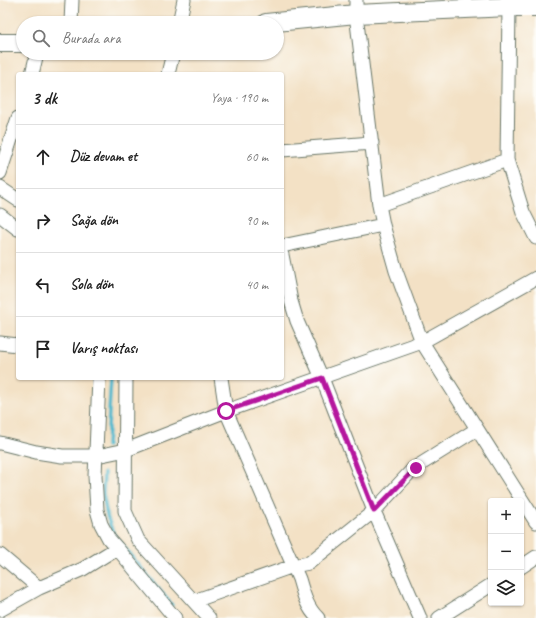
<!DOCTYPE html>
<html lang="tr">
<meta charset="utf-8">
<style>
body{margin:0;font-family:Caveat,sans-serif;background:#f6f6f6;color:#222}
.controls{position:absolute;right:12px;bottom:12px;display:grid;overflow:hidden;border-radius:4px;box-shadow:0 1px 3px #0004}
.controls button{width:36px;height:36px;display:grid;place-items:center;padding:0;border:0;border-bottom:1px solid #e0e0e0;background:#fff;color:#222;font:20px sans-serif}
.stop{position:absolute;width:12px;height:12px;margin:-9px;border:3px solid #b5179e;border-radius:50%;background:#fff}
.stop.end{background:#b5179e;border-color:#fff;box-shadow:0 1px 4px #0008}
.list{margin:0;padding:0;list-style:none}
h2{display:flex;justify-content:space-between;align-items:center;height:52px;margin:0;padding:0 16px;font-size:17px}
h2 small{font-size:13px;font-weight:400;color:#767676}
.list li{display:grid;grid-template-columns:26px 1fr auto;gap:12px;align-items:center;box-sizing:border-box;height:64px;padding:0 16px;border-top:1px solid #e0e0e0}
.list b{display:block;font-size:15px;white-space:nowrap}
.list em{font-size:13px;font-style:normal;color:#767676}
.icon{flex:none;width:22px;height:22px;fill:none;stroke:currentColor;stroke-width:2;stroke-linecap:round;stroke-linejoin:round}
.map{position:relative;flex:none;width:536px;height:618px;overflow:hidden}
.search{position:absolute;background:#fff;box-shadow:0 1px 3px #0004;left:16px;top:16px;width:268px;height:44px;display:flex;align-items:center;gap:10px;box-sizing:border-box;padding:0 14px;border-radius:22px;color:#767676;font-size:15px}
.panel{position:absolute;background:#fff;box-shadow:0 1px 3px #0004;left:16px;top:72px;width:268px;height:308px;border-radius:4px}
.map>svg:first-child{display:block}
.lines{fill:none;stroke-linecap:round;stroke-linejoin:round}
.stream{stroke:#51b9cf;stroke-width:3.5}
.street-casing{stroke:#697667;stroke-width:15}
.secondary-casing{stroke:#697667;stroke-width:20}
.street{stroke:#fff;stroke-width:13}
.secondary{stroke:#fff;stroke-width:18}
.route{stroke:#b5179e;stroke-width:5}
</style>
<div class="map">
<svg width="536" height="618" viewBox="0 0 536 618">
<rect width="100%" height="100%" fill="#fdfcf7"/>
<filter id="ink" filterUnits="userSpaceOnUse"><feTurbulence type="fractalNoise" baseFrequency=".025" numOctaves="2"/><feDisplacementMap in="SourceGraphic" scale="8" xChannelSelector="R" yChannelSelector="G"/><feConvolveMatrix kernelMatrix="1 2 1 2 8 2 1 2 1" color-interpolation-filters="sRGB"/></filter>
<filter id="wash" filterUnits="userSpaceOnUse"><feTurbulence type="fractalNoise" baseFrequency=".012" numOctaves="4" result="noise"/><feDisplacementMap in="SourceGraphic" scale="16" xChannelSelector="R" yChannelSelector="G"/><feGaussianBlur stdDeviation="0.9" result="paint"/><feColorMatrix in="noise" values="0 0 0 0 0 0 0 0 0 0 0 0 0 0 0 0 0 1.4 0 .05"/><feComposite in="paint" operator="in"/></filter>
<g filter="url(#wash)">
<rect width="100%" height="100%" fill="#f3e1c5"/>
<g class="lines">
<path class="stream" d="M107 446 111 378
M104 473 103 494 107 516 114 535 172 605"/>
</g>
</g>
<g filter="url(#ink)">
<g class="lines">
<defs>
<path id="street" d="M356 0V14L379 205 383 225 396 271 422 342 536 522
M507 0 509 7 507 160 523 212 536 238
M71 23 72 0
M179 23 184 0
M32 74 37 53
M168 74 173 53
M282 150 372 143
M0 173 18 118
M0 188 18 200
M379 205 507 160
M0 215 18 229
M282 246 383 225
M282 255 291 301 297 321 322 378 374 511 420 618
M0 343 18 345
M99 378 95 476 97 510 101 524 109 539 117 548
M126 378 125 511 138 540 209 618
M221 378 226 411 299 579C303 593 307 608 318 618
M0 443 36 452 62 456H97L126 450 226 411 422 342 536 278
M0 555 39 588
M521 567 536 557
M194 601 293 566 309 563 374 511 413 469 477 429
M0 610 39 588 83 569 117 548 175 618
M439 618 491 585"/>
<path id="secondary" d="M266 23 356 14 509 7H536
M0 43H23"/>
</defs>
<use href="#street" class="street-casing"/>
<use href="#secondary" class="secondary-casing"/>
<use href="#street" class="street"/>
<use href="#secondary" class="secondary"/>
</g>
</g>
<g class="lines" filter="url(#ink)">
<path class="route" d="M226 411 322 378 374 511 416 468"/>
</g>
</svg>
<div class="controls">
<button>+</button>
<button>−</button>
<button><svg class="icon" aria-label="layers" viewBox="0 0 24 24"><path d="M12 4l9 5-9 5-9-5zM3 14l9 5 9-5"/></svg></button>
</div>
<div class="stop" style="left:226px;top:411px"></div>
<div class="stop end" style="left:416px;top:468px"></div>
<div class="search"><svg class="icon" aria-label="search" viewBox="0 0 24 24"><circle cx="10" cy="10" r="6"/><path d="M15 15l6 6"/></svg>Burada ara</div>
<section class="panel">
<h2>3 dk<small>Yaya · 190 m</small></h2>
<ul class="list">
<li><svg class="icon" aria-label="ahead" viewBox="0 0 24 24"><path d="M12 20V5M6 11l6-6 6 6"/></svg><div><b>Düz devam et</b></div><em>60 m</em></li>
<li><svg class="icon" aria-label="right" viewBox="0 0 24 24"><path d="M7 20v-9h11M14 6l5 5-5 5"/></svg><div><b>Sağa dön</b></div><em>90 m</em></li>
<li><svg class="icon" aria-label="left" viewBox="0 0 24 24"><path d="M17 20v-9H6M10 6l-5 5 5 5"/></svg><div><b>Sola dön</b></div><em>40 m</em></li>
<li><svg class="icon" aria-label="arrive" viewBox="0 0 24 24"><path d="M6 21V4h12l-3 4 3 4H6"/></svg><div><b>Varış noktası</b></div></li>
</ul>
</section>
</div>
